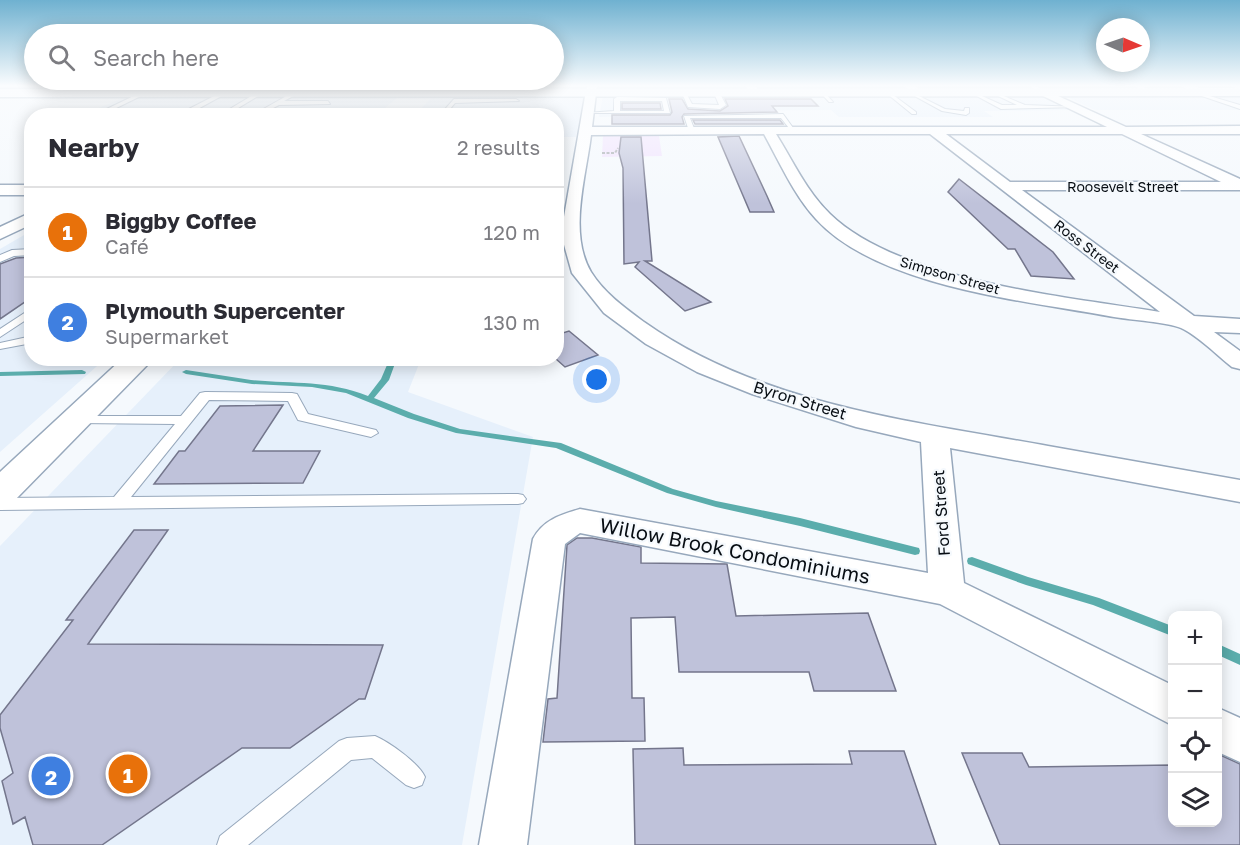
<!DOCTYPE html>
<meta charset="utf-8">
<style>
body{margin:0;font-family:"Golos Text",sans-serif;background:#f7f7f7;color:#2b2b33}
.controls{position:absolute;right:18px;bottom:18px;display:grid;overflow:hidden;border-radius:12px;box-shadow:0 3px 15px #0003}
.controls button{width:54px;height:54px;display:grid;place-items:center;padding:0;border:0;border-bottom:2px solid #e1e1e2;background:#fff;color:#2b2b33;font:30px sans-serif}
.compass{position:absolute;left:1096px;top:18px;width:54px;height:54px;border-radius:50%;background:#fff;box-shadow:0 3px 15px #0003;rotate:92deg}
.you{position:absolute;left:597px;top:380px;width:21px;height:21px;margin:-15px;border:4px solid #fff;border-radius:50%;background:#1a73e8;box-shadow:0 0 0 9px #1a73e833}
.badge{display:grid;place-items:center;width:39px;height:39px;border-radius:50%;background:#2563eb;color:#fff;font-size:20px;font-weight:700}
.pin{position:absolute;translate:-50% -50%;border:3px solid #fff;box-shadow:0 2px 6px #0006}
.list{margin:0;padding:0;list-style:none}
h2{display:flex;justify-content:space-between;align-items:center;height:78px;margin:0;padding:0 24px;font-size:26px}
h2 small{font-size:20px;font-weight:400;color:#7c7c81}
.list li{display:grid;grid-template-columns:39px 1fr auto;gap:18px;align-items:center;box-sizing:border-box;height:90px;padding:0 24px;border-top:2px solid #e1e1e2}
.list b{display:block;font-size:22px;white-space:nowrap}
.list p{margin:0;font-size:20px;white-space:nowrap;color:#7c7c81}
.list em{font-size:20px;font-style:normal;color:#7c7c81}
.icon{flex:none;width:33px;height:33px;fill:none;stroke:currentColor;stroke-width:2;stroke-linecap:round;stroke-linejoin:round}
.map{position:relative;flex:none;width:1240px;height:845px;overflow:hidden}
.search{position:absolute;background:#fff;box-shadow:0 3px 15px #0003;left:24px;top:24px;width:540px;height:66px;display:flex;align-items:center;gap:15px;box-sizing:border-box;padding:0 21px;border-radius:33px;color:#7c7c81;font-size:22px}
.panel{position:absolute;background:#fff;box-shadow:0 3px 15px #0003;left:24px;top:108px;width:540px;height:258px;border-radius:24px}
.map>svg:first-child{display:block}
.built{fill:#e6f0fb}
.green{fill:#f1e3fe}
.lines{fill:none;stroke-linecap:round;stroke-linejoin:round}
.stream{fill:#5badac;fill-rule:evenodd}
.building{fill:#bfc2da;stroke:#74768c;stroke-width:1.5}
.lane-casing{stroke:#97a8bc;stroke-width:2}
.street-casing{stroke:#97a8bc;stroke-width:3}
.secondary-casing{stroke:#97a8bc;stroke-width:3}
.path{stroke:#a3a8ac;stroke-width:2;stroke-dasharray:3 1.5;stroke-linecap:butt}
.lane{fill:#fff;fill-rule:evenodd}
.street{fill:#fff;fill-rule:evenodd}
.secondary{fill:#fff;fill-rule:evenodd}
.labels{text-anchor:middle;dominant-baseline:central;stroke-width:4.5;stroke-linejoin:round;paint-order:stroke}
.far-street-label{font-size:14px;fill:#070d13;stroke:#f5f9fd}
.street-label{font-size:16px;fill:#070d13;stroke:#f5f9fd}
.near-street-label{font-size:20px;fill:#070d13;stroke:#f5f9fd}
</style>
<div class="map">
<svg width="1240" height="845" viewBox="0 0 1240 845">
<rect width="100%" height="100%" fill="#f5f9fd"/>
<path class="built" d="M248 85H407L389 89 242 88Z
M441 85H555L552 90H452L439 88Z
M600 85H1240V90L599 91Z
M1041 95 1073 110 984 111 993 117H839L831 110 682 111V116L599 117 603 96Z
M1063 95H1240V110H1095Z
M127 96 398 97 377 115 80 116Z
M451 96H584L576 137H557L556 116H414L431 98Z
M31 231 32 358 105 359 0 452V249Z
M180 359H421L408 392 533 437 462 845H0V546Z"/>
<path class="green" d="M603 136H659L662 156 602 157Z"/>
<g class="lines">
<path class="stream" d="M390 358H397L389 380 374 398 414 414 460 429 561 443 673 489 716 501 800 518 915 547 919 548 920 551 919 554 915 555 800 526 716 507 667 493 556 448 456 433 408 418 346 393 312 387 252 384 186 374 182 372 186 370C208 373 230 377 251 380 292 384 328 380 368 396L381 379Z
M82 370 86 372 85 374 0 376V372Z
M972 557 1028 577 1099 598 1172 626V636L1093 605 1026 585 968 564 967 561 968 558Z
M1218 644 1240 654V665L1218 655Z"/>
</g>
<path class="building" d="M669 99H682L688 109 720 111 728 106 725 99H811L818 106H772L777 112 684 114 682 117 684 124H612V115H670L672 112Z
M622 103H660L661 109H622Z
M693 120H780L783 124H695Z
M739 136 767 196 774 212H750L718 137Z
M621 137H641L652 261H645L711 302 685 311 635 267 639 262 624 264 623 168 619 153Z
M959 179 1053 252 1074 279 1031 276 1015 249H1008L948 192Z
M32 257V297L0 319V264L16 258Z
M569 331 598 355 565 367 556 359V335Z
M283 405 253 451H320L303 483 154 484 179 451H185L220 406Z
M134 530H168L88 644 383 645 365 699H359L290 748H242L102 845H33L25 817 13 824 2 781 13 773 0 728V715L73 620H66Z
M577 538H592L641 547V563L727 564 736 616 868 613 896 691H814L809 672H679L675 617 631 618 632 698H644L645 741 543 742 548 699 557 698 567 545Z
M683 748 684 765 852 764 849 751H904L936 845H635L633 749Z
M962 753H1022L1029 767 1173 765V822H1218V754L1240 764V845H1000Z"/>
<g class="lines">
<defs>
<path id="lane" d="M306 85H312L299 95H295L284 101H328L330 104 279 105 258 116H251Z
M1028 85H1034L1048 93 1043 94Z
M1186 85 1143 87 1155 92 1153 95 1134 86Z
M1229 85 1240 86V89L1229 86Z
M685 91 692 104 719 105 714 93 719 92 726 105 720 109 688 107 682 93Z
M142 92 147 93 100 116H92Z
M222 92 227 93 185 116H147L181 113Z
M258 92 263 93 225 116H218Z
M820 92H824L833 102H829Z
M885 92H889L916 112V114H912Z
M911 92 945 109 964 111 965 108H969V113L966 115 942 111 911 94Z
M973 92 1002 105H1017L994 94V92L1025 105 1079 107 1001 109 973 94Z
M1196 92 1240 105V109L1196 94Z
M617 97 666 98 670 113H586L614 111V99ZM620 101H662L664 111H620Z
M454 99H516L519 101 455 103 444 116H439Z
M783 114 796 132H792L781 118H690L695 131 692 133 689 131 684 116Z
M32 249V255L14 256 0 262V255L12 250Z
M32 308V316L0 337V329Z
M32 336V343L0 349V343Z
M205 392 292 393 297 394 308 414 376 430 378 433 371 437 298 420 288 401 209 400 131 497 518 494 523 495 526 499 523 503 518 504 0 510V498L114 497 175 424 76 423 69 419 71 416H181L200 393Z
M375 736C389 742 419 763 425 777L422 785 414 788 406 785 372 758 351 760 248 845H217L220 836 339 741 347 738Z"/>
<path id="street" d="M116 85H131L110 95 101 93Z
M587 85H597L592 127H1107L1041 95 1040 93 1045 90 1126 127 1240 126V134H1141L1240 179V190H1022L1194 316 1240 319V333L1214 332 1240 351V369L1232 367C1218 356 1197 335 1181 328 1167 322 1131 320 1114 317 1027 301 878 287 816 219 794 195 780 163 764 134L591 135C586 177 568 233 591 272 604 293 625 308 644 322 761 405 911 421 1048 446 1112 457 1176 469 1240 480V502L950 448 964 583 1172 685V725L940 604 580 533 565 544 527 845H479L533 539C543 520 560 515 580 509L928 573 921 442 856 427 752 394 697 372 646 344 604 313 572 273 561 234ZM776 134H930L1160 312C1067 297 899 281 830 214 807 192 793 161 776 134ZM946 134H1122L1221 182H1010Z
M745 85H755L760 93 751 95Z
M902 85H914L924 93 915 95Z
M1178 85H1193L1209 93 1200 95Z
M0 185H32V195H0Z
M32 212V224L0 239V227Z
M1218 708 1240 718V762L1218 752Z"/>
<path id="secondary" d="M1240 88V96L0 97V89Z
M123 358H154L13 502 0 506V472Z"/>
</defs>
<use href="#lane" class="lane-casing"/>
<use href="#street" class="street-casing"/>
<use href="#secondary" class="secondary-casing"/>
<path class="path" d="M602 153H615L618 148"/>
<use href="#lane" class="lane"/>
<use href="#street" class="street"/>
<use href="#secondary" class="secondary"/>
</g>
<linearGradient id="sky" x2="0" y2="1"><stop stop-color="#6fb1d0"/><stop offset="0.42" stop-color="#fafcfe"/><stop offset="1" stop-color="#fafcfe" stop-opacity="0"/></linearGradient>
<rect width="1240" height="204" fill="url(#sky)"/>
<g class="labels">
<g class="far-street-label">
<text x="1123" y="186">Roosevelt Street</text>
<text transform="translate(1087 246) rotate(37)">Ross Street</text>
<text transform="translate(950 275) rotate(16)">Simpson Street</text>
</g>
<g class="street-label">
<text transform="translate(800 400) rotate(17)">Byron Street</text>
<text transform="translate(941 513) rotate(-94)">Ford Street</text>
</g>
<g class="near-street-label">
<text transform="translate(735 550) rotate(11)">Willow Brook Condominiums</text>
</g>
</g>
</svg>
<div class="controls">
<button>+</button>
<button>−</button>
<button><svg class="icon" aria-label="locate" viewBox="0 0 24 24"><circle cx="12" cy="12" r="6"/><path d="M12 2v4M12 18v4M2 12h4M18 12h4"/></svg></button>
<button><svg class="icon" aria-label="layers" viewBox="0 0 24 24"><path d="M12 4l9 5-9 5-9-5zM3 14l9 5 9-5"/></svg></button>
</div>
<svg class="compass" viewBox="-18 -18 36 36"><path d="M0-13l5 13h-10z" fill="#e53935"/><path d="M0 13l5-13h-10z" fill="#7c7c81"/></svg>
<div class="you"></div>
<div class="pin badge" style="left:128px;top:774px;background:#e8710a">1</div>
<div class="pin badge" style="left:51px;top:776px;background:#3f7fe0">2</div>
<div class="search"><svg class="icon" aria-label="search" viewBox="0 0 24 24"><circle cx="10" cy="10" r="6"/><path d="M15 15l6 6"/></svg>Search here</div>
<section class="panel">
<h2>Nearby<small>2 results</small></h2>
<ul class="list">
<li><span class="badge" style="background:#e8710a">1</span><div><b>Biggby Coffee</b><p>Café</p></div><em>120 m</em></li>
<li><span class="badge" style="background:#3f7fe0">2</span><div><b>Plymouth Supercenter</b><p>Supermarket</p></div><em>130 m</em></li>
</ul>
</section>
</div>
